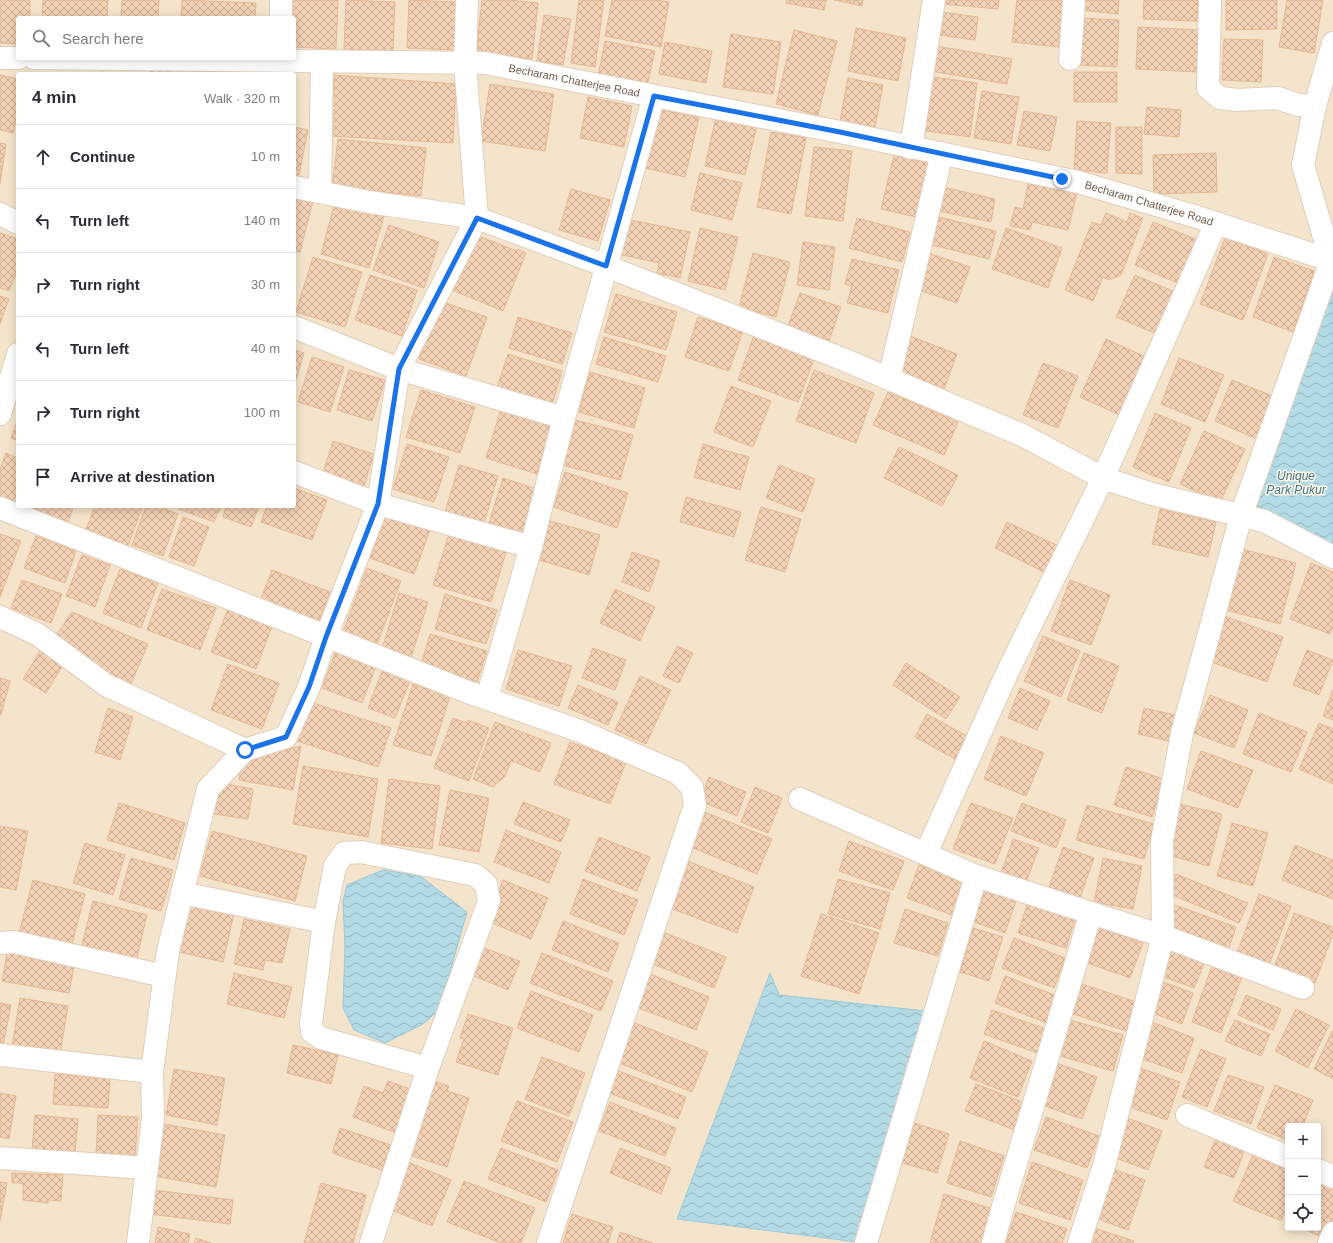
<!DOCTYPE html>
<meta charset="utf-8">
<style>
body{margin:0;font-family:Arial,sans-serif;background:#f7f7f7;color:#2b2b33}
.controls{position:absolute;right:12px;bottom:12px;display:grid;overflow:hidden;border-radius:4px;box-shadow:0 2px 10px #0003}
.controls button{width:36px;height:36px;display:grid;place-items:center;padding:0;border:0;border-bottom:1px solid #e1e1e2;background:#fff;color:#2b2b33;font:20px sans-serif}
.stop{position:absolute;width:12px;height:12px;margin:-9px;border:3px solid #1a73e8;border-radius:50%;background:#fff}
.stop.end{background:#1a73e8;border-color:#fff;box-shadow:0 1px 4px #0008}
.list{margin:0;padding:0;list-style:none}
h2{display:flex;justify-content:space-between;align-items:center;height:52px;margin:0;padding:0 16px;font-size:17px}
h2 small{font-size:13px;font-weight:400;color:#7c7c81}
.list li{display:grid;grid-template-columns:26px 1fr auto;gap:12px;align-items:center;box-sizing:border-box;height:64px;padding:0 16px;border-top:1px solid #e1e1e2}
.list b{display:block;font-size:15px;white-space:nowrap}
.list em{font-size:13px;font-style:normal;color:#7c7c81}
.icon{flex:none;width:22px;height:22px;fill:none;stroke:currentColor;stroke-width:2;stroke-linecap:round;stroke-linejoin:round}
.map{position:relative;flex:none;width:1333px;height:1243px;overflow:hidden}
.search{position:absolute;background:#fff;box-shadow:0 2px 10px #0003;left:16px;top:16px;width:280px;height:44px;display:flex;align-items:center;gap:10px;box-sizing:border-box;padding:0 14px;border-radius:4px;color:#7c7c81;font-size:15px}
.panel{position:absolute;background:#fff;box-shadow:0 2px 10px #0003;left:16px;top:72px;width:280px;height:436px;border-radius:4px}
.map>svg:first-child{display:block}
.residential{fill:#f4e4cc;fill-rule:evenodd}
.water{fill:url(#water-waves);stroke:#98cad8}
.building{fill:url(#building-cross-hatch);stroke:#e6b894}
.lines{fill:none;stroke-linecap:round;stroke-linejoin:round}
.minor-casing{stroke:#e0ceba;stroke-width:24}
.minor{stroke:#fff;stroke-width:22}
.route{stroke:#1a73e8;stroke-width:5}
.labels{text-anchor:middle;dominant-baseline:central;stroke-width:3;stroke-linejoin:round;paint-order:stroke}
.street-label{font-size:11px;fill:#725846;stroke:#fff6e4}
.water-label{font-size:12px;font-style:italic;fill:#3f7787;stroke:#fff6e4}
</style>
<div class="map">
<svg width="1333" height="1243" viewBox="0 0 1333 1243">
<defs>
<pattern id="water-waves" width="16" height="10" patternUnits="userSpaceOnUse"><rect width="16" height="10" fill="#b2dbe6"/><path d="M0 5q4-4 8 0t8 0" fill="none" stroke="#95b4bc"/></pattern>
<pattern id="building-cross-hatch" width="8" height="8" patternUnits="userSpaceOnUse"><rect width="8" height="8" fill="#f3d1b4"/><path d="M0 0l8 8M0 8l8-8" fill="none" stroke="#c9ac94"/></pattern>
</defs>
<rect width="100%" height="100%" fill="#fdf2dd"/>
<path class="residential" d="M0 0H1333V1243H0ZM18 18H294V58H18ZM18 74H294V506H18ZM1288 1126H1318V1228H1288Z"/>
<path class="water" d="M1333 274V545L1249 504Z
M383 870 420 876 467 912 439 1010 423 1024 385 1043 354 1030 343 1008 345 947 343 901 347 885Z
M770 973 779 995 925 1011 857 1242 677 1219Z"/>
<path class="building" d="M0 0H30V18H18V44L0 43Z
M43 0H108L107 18H42Z
M122 0H159L158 18H121Z
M182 0 256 3 255 18H181Z
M288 0H338L336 49 294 47V18H287Z
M346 0 395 2 393 51 344 49Z
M409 0 457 2 455 50 407 48Z
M482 0H510L538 3 532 59 476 53Z
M579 0H604L595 67 571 63Z
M612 0H657L669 2 661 47 605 36Z
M787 0H826L824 10 786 3Z
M834 0H863L862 6Z
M943 0H999L998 9 943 4Z
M1017 0H1064L1059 47 1012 42Z
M1080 0H1119L1118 14 1079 10Z
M1144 0H1198L1197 21 1143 19Z
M1226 0H1277V29L1226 30Z
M1287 0H1323L1314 53 1279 47Z
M935 11 978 17 975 40 932 34Z
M544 15 571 19 563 65 537 61Z
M1080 18 1119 20 1117 67 1078 65Z
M1138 27 1200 30 1198 72 1136 69Z
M856 28 906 38 898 81 848 71Z
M794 30 837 41 818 115 776 104Z
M731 34 781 42 773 94 723 87Z
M1224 39 1263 40 1261 82 1222 80Z
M605 41 655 51 647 86 598 76Z
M665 42 712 51 706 83 659 74Z
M936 46 1012 59 1007 84 931 71Z
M150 69 189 74H150Z
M196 70 221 74H195Z
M101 72 114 74H100Z
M1074 72H1117V102H1074Z
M0 75 18 79V111L13 133 0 130Z
M334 75 456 84 453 143 330 136Z
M926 76 977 83 970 137 919 130Z
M848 78 883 85 875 127 840 121Z
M490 84 554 94 545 151 481 141Z
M982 91 1019 97 1011 144 974 138Z
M588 97 632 106 624 147 580 138Z
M1147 107 1181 110 1179 137 1144 134Z
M659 109 699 118 685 177 645 168Z
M1024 111 1057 117 1050 151 1017 145Z
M717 113 758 122 745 175 705 166Z
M1077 121 1111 123 1107 173 1074 170Z
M294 127 308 130 298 180 294 179Z
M1116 127H1142V174L1116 173Z
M771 132 806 138 791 214 757 207Z
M338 139 426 148 421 196 332 187Z
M0 143 6 144 0 184Z
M814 147 852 151 843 221 805 216Z
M1216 153 1217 192 1154 194 1153 155Z
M894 155 928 163 916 217 881 209Z
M700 173 742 183 732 220 691 210Z
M1029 180 1078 188 1068 230 1032 222 1030 230 1010 226 1015 207 1023 209Z
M939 186 995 199 991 222 934 210Z
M571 189 610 200 598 241 559 230Z
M294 196 313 201 300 252 294 251Z
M335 202 384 216 369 268 321 254Z
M1106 213 1127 222 1130 213 1143 218 1121 275 1109 280 1103 277 1093 301 1065 290 1092 222 1101 225Z
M939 217 996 231 989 259 932 245Z
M857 218 910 232 902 262 849 248Z
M626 219 690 232 680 278 657 273 659 263 618 254Z
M1153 222 1198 240 1180 284 1135 265Z
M389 225 439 242 424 288 373 270Z
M700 228 738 237 725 290 688 281Z
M1006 228 1062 248 1048 288 992 269Z
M0 233 18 239V269L9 291 0 288Z
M476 235 517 251 518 249 526 253 503 311 452 290Z
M1225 238 1268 254 1243 320 1200 304Z
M803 242 835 247 829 290 797 285Z
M753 253 790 262 776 317 739 307Z
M928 253 970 267 957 303 916 289Z
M313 257 362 272 345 327 296 312Z
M1274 257 1314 271 1293 332 1253 317Z
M852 259 899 270 888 313 847 303 852 286 845 284Z
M370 275 417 290 402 336 355 320Z
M1135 275 1175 292 1157 334 1116 317Z
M800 293 841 307 829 341 788 326Z
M616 294 677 312 666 350 604 332Z
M0 296 9 299 0 324Z
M440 301 487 317 466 376 419 359Z
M518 317 572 333 562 364 509 348Z
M698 317 743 331 729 371 685 357Z
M754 335 815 356 798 402 738 380Z
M910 336 957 354 944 389 897 371Z
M604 337 666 356 658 382 596 364Z
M1106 339 1148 358 1122 416 1080 397Z
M294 350 304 353 294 386Z
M508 354 562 371 551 408 496 391Z
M312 357 344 367 330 412 298 402Z
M1179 358 1224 375 1205 422 1161 404Z
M1043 363 1078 376 1058 428 1023 415Z
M349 370 385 380 372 421 337 410Z
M814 370 874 393 856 443 796 421Z
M590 372 645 388 634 428 579 412Z
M1232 380 1275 397 1257 439 1215 421Z
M731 386 771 401 753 447 714 432Z
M421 390 475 407 460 453 406 437Z
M888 392 958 422 944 455 873 425Z
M501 409 552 425 537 474 486 458Z
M1155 413 1191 428 1169 482 1133 467Z
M18 419V441L11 438Z
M575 420 633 435 620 480 562 465Z
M1204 431 1245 449 1220 502 1180 484Z
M333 441 374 454 364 486 323 473Z
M407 444 449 457 434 502 393 489Z
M703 444 749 457 740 490 694 477Z
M899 447 958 475 942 506 884 478Z
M6 453 18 458V503L0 497V469Z
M459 465 498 476 484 523 445 512Z
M779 465 815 479 803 512 766 498Z
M565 472 628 493 617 528 554 507Z
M503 478 537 489 523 534 489 523Z
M294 488 327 500 312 540 261 522 267 506H294Z
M686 497 741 512 734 537 680 522Z
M25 506H74L68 522Z
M95 506H143L127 548 85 532Z
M146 506H157L178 514 163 556 132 545Z
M180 506H221L214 522 179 509Z
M226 506H259L251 527 223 517Z
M761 507 801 519 785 572 745 560Z
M1160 509 1216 522 1208 557 1152 544Z
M386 514 430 530 414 574 370 558Z
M183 517 209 527 194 566 169 557Z
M550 521 600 535 589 575 539 560Z
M1007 522 1065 549 1052 576 995 548Z
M450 531 507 549 491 602 433 585Z
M0 534 21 541 0 597Z
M36 536 76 551 65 583 24 568Z
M1234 547 1296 563 1280 624 1218 608Z
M632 552 660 561 649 592 622 582Z
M82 555 110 565 95 607 66 596Z
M1311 563 1333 572V626L1330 634 1290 619Z
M367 568 401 581 377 644 343 632Z
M120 569 158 583 141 628 103 613Z
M272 570 330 592 319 621 261 599Z
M22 580 62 594 51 623 11 608Z
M1070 580 1110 595 1091 645 1051 631Z
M162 589 216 608 200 650 147 630Z
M615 589 655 607 640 641 600 623Z
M399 593 428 602 411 658 382 649Z
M445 594 497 610 486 644 435 629Z
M228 609 272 626 256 669 211 652Z
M72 612 148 644 128 691 56 635Z
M1221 615 1283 637 1267 682 1206 660Z
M430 634 487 651 477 682 421 665Z
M1043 636 1080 651 1061 697 1024 681Z
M43 646 66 660 46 693 23 679Z
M677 646 693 653 679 683 663 676Z
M593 648 626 660 615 690 582 678Z
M518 650 572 666 559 706 506 689Z
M1307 650 1333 660 1319 695 1293 685Z
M336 651 376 666 362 703 322 688Z
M1084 653 1119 666 1102 713 1067 700Z
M906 663 960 697 946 719 893 685Z
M228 664 279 683 262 729 211 710Z
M382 671 410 681 395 718 368 708Z
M640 676 671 690 646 744 615 730Z
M0 678 10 681 1 715H0Z
M413 684 450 696 431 756 393 745Z
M578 685 618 702 608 725 568 708Z
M1020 688 1050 701 1037 730 1008 718Z
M1333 689V720L1323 716Z
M1210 695 1248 710 1234 748 1194 733Z
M310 702 391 728 378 767 297 741Z
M108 708 133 717 120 760 95 752Z
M1144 708 1175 715 1169 741 1138 734Z
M1259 713 1307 732 1291 772 1243 754Z
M927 714 967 736 955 759 915 737Z
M453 718 467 723 468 720 489 728 469 781 434 768Z
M495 722 551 743 540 772 511 761 505 776 493 787 473 779Z
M1319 723 1333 729V784L1299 769Z
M1001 736 1044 753 1026 796 984 779Z
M570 742 626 762 610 804 554 784Z
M301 746 293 790 239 780 241 760Z
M1201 751 1253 770 1238 808 1187 789Z
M303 766 378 779 368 837 293 824Z
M1126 767 1164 779 1152 817 1114 805Z
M709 777 746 792 737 816 700 801Z
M389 779 440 786 432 849 381 843Z
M220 783 253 789 248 819 214 814Z
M755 787 782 798 768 833 741 822Z
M450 790 489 798 479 852 439 845Z
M523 802 570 820 561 842 514 824Z
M119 803 185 823 174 860 107 840Z
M971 803 1013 818 995 864 953 849Z
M1022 803 1066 820 1056 848 1011 831Z
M1180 804 1222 814 1209 866 1168 855Z
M1087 805 1154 824 1144 859 1076 840Z
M702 811 772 839 757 874 688 846Z
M1232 823 1268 833 1253 886 1217 876Z
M0 826 28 831 16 890 0 887Z
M506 830 561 852 549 883 494 862Z
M212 831 307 856 295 901 200 876Z
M599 837 650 857 637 891 585 871Z
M1013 839 1039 848 1026 882 1001 873Z
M849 841 904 861 893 890 839 871Z
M85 843 125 855 113 895 73 883Z
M1295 845 1333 860V899L1282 880Z
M1063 847 1094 858 1080 898 1049 887Z
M131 858 173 870 161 911 119 899Z
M1103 858 1142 866 1133 909 1094 902Z
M685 860 754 887 737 933 667 907Z
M919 865 964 881 952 915 907 898Z
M1176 874 1248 903 1239 923 1168 893Z
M583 879 638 900 624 935 570 914Z
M838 879 890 893 880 929 828 914Z
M33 880 85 894 70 951 18 937Z
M503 880 548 898 531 939 487 921Z
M984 883 1018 895 1005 933 971 921Z
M1259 894 1291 906 1269 965 1237 953Z
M1029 899 1077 914 1066 948 1018 933Z
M93 901 147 915 135 966 80 952Z
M187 902 234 913 223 962 175 951Z
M1172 904 1236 927 1227 954 1163 930Z
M905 909 948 923 938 956 894 943Z
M1294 913 1333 927V934L1315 983 1274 968Z
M821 914 879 933 859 994 801 976Z
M244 919 290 929 282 963 265 960 263 970 234 964Z
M563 921 619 943 608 972 552 950Z
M1095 925 1143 943 1130 978 1082 961Z
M973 928 1003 937 989 981 960 972Z
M660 931 726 957 714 988 648 962Z
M1014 938 1065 958 1054 988 1002 968Z
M1172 941 1207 956 1194 988 1159 975Z
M478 946 520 961 508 990 467 973Z
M8 949 75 961 69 993 2 981Z
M542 953 613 981 601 1011 530 983Z
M1212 966 1242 977 1221 1033 1192 1022Z
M645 972 709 997 696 1030 631 1005Z
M234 973 292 987 284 1018 227 1004Z
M1005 976 1057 996 1047 1023 995 1003Z
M1158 980 1193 993 1182 1024 1147 1011Z
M1079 983 1136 1002 1126 1031 1070 1013Z
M531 991 593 1015 579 1052 517 1028Z
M1246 995 1281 1009 1273 1030 1238 1015Z
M20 998 68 1006 60 1054 12 1046Z
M0 1003 11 1005 2 1051H0Z
M1296 1009 1329 1025 1308 1068 1275 1051Z
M992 1010 1049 1030 1040 1054 984 1034Z
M468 1014 513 1028 498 1075 456 1062 464 1039 460 1038Z
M1070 1020 1123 1035 1113 1071 1060 1056Z
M1147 1020 1194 1038 1182 1073 1134 1056Z
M1235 1020 1270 1034 1261 1056 1225 1041Z
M630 1021 708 1052 692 1092 614 1061Z
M1332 1031 1333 1032V1079L1314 1069Z
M984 1041 1032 1061 1018 1097 970 1078Z
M293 1045 338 1055 331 1084 287 1073Z
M1201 1049 1226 1059 1207 1107 1182 1097Z
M542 1057 585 1073 569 1116 525 1099Z
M1056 1063 1097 1077 1082 1119 1042 1105Z
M1137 1067 1180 1082 1167 1120 1124 1105Z
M174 1069 225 1078 217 1125 166 1115Z
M616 1070 686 1097 678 1119 607 1092Z
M55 1074 110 1078 108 1108 53 1104Z
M1228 1075 1264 1087 1251 1124 1214 1111Z
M430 1080 449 1086 447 1091 469 1098 447 1167 406 1154Z
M388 1081 413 1090 397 1133 353 1117 364 1086 383 1093Z
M976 1084 1028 1104 1017 1131 965 1111Z
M1275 1085 1313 1100 1303 1126H1288V1140L1257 1128Z
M0 1093 16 1096 9 1139 0 1137Z
M517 1101 573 1122 557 1162 501 1141Z
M610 1102 676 1128 665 1156 599 1131Z
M35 1115 78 1119 75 1153 32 1150Z
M98 1115 138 1117 135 1157 96 1155Z
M1046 1117 1099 1136 1087 1168 1034 1150Z
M1128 1118 1162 1131 1148 1170 1113 1157Z
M911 1122 949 1134 937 1173 899 1162Z
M164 1124 225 1135 216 1187 154 1176Z
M340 1128 391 1145 382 1170 332 1153Z
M1216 1138 1245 1149 1234 1178 1204 1167Z
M960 1141 1004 1156 991 1197 947 1183Z
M501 1148 558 1170 546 1202 488 1179Z
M620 1148 671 1168 661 1194 610 1173Z
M1253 1155 1288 1170V1205L1281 1221 1233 1201Z
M408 1162 451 1180 432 1226 389 1209Z
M1032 1162 1083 1180 1070 1220 1019 1203Z
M1107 1167 1145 1180 1128 1230 1090 1216Z
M12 1173 63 1175 61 1201 48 1200V1203L23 1200V1183H12Z
M464 1181 535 1208 521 1243H501L447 1222Z
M0 1182 7 1183 0 1221Z
M1318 1182 1333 1189V1218L1324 1238 1301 1228H1318Z
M321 1183 366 1195 353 1243H304Z
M153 1190 233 1200 230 1224 150 1214Z
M944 1194 993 1209 983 1243H930Z
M1016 1212 1067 1229 1062 1243H1006Z
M572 1214 613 1227 608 1243H563Z
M1088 1226 1134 1241 1133 1243H1083Z
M158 1227 190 1234 188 1243H155Z
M620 1232 653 1243H617Z
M196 1238 211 1243H194Z"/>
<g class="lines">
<defs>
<g id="minor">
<path d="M467 0 465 63 477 218 399 369 564 418"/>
<path d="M1210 0 1208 88 1220 98 1238 100 1278 98 1298 105 1315 106"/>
<path d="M281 18V0"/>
<path d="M0 58H18"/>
<path id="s1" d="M34 58 485 63 840 132 1078 182 1194 216 1333 261"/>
<path d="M1070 59 1074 0"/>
<path d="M911 148 934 0"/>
<path d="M294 187 369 202 477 218 606 266 840 358 1022 435 1103 478 1152 494 1264 521 1333 557"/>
<path d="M320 192 322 61"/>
<path d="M0 214 18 223"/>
<path d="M889 379 942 153"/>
<path d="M0 414 18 354"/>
<path d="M294 472 378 504 531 547 564 418 654 96"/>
<path d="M0 508 468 692 580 731 678 773 692 787 695 805 548 1243"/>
<path d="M0 617 37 634 106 685 245 750 208 789 168 951 152 1072 153 1118 138 1243"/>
<path d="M487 698 531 547"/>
<path d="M245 750 286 737 309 687 326 637 378 504 399 369 294 327"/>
<path d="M800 799 976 876 866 1243"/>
<path d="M926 853 1008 671 1103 478 1216 223"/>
<path d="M976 876 1091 913 1002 1210 993 1243"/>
<path d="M182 893 324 922"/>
<path d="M1091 913 1163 936 1303 988"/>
<path d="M0 943 14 942 164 976"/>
<path d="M0 1055 152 1072"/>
<path d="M1187 1115 1288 1157"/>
<path d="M0 1158 147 1168"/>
<path d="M1318 1170 1333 1177"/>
<path d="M371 1243 428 1068 489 901 486 884 475 875 361 852 344 853 335 866 324 922 311 1023 312 1032 321 1038 428 1068"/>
<path d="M1079 1243 1104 1166 1163 936 1162 841 1182 733 1241 516 1331 261 1303 165 1315 106 1333 43"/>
<path d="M1329 1243 1333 1233"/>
</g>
</defs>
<use href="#minor" class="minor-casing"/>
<use href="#minor" class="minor"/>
</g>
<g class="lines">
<path class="route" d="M245 750 286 737 309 687 326 637 378 504 399 369 477 218 606 266 654 96 840 132 1062 179"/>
</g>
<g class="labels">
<g class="street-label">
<text stroke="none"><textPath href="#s1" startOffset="542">Becharam Chatterjee Road</textPath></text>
<text stroke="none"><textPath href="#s1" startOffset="1130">Becharam Chatterjee Road</textPath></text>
</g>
<g class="water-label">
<text x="1296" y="476">Unique<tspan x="1296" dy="14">Park Pukur</tspan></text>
</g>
</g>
</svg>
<div class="controls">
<button>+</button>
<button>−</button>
<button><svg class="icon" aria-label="locate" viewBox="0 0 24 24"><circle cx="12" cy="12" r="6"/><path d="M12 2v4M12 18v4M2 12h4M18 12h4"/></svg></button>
</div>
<div class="stop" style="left:245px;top:750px"></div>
<div class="stop end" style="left:1062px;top:179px"></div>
<div class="search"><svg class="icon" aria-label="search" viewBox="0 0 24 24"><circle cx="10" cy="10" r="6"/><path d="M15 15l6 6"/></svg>Search here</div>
<section class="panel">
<h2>4 min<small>Walk · 320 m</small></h2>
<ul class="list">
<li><svg class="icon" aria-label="ahead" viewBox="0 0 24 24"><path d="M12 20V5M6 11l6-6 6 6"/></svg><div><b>Continue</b></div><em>10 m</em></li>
<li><svg class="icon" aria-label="left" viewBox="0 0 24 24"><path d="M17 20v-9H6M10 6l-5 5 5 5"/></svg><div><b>Turn left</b></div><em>140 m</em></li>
<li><svg class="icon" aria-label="right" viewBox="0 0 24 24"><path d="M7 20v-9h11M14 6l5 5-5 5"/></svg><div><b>Turn right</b></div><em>30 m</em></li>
<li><svg class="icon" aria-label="left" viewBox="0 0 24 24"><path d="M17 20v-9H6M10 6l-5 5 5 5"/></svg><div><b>Turn left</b></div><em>40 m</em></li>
<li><svg class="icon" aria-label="right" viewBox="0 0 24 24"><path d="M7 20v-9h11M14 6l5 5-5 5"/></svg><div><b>Turn right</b></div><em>100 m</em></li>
<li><svg class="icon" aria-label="arrive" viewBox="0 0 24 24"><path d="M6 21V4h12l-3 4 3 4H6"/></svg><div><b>Arrive at destination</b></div></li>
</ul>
</section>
</div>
